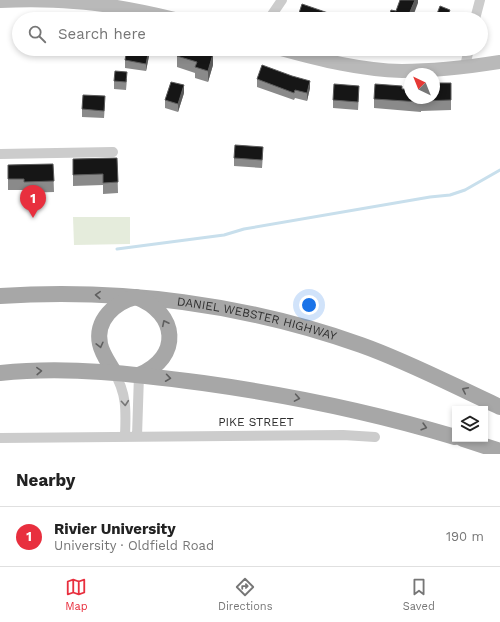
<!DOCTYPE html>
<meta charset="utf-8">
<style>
body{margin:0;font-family:"Work Sans",sans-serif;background:#f6f6f6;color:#222}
.controls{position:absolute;right:12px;bottom:12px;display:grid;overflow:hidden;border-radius:0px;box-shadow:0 2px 6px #0003}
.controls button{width:36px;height:36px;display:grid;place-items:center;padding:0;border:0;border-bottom:1px solid #e0e0e0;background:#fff;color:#222;font:20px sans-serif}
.compass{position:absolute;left:404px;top:68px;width:36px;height:36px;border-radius:50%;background:#fff;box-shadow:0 2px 6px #0003;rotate:317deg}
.you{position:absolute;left:309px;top:305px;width:14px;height:14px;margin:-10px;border:3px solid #fff;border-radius:50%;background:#1a73e8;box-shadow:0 0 0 6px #1a73e833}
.badge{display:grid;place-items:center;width:26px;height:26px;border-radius:50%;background:#e82f3e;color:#fff;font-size:13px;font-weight:700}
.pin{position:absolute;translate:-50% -33px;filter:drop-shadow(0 1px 2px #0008)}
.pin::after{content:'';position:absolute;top:21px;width:14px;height:12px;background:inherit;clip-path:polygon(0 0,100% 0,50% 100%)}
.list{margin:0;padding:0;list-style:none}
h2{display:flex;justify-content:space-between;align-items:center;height:52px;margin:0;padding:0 16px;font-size:17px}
h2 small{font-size:13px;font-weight:400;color:#767676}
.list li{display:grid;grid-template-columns:26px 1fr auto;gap:12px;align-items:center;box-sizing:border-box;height:60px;padding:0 16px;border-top:1px solid #e0e0e0}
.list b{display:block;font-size:15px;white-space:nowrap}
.list p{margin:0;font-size:13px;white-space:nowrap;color:#767676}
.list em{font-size:13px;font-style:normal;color:#767676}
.icon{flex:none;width:22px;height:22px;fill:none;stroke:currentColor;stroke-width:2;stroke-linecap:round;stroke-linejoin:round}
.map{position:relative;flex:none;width:500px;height:454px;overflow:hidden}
.search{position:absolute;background:#fff;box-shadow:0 2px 6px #0003;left:12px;right:12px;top:12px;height:44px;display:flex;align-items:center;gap:10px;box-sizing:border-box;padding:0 14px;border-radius:22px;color:#767676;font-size:15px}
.sheet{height:112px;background:#fff}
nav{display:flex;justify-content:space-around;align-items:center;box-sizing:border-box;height:56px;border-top:1px solid #e0e0e0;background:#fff;font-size:11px;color:#767676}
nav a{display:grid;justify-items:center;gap:2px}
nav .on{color:#e82f3e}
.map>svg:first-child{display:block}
.pitch{fill:#e5ecdc}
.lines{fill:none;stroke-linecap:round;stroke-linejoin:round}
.stream{stroke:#c8dfec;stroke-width:3}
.street{stroke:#ccc;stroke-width:10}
.secondary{stroke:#b9b9b9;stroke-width:14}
.primary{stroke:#a7a7a7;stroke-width:16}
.wall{fill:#8a8a8a}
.shaded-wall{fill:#5c5c5c}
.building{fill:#161616;stroke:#5c5c5c}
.oneway{stroke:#5f5f5f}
.oneway2{stroke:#767676}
.labels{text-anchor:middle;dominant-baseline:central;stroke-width:4;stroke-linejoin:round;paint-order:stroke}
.street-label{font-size:12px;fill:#2f2f2f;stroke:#fff}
</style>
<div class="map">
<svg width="500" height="454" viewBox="0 0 500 454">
<rect width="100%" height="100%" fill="#fff"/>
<path class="pitch" d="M73 217H130V244L74 245Z"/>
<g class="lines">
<path class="stream" d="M117 249 224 235 244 229 430 197 450 195 465 190 500 170"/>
<path class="street" d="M269 19 282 0
M475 19 480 0
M465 66 469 49
M0 154 113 152
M114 372C127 394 126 411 125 436
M137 436 139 375
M0 438 343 435 375 437"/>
<path class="secondary" d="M0 1C25 0 50 0 74 2 108 4 142 11 175 19
M281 49C321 60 361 70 402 71 435 71 468 67 500 62"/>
<g class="primary">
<path id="s1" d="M0 296C122 288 246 304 361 345 409 362 454 386 500 407"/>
<path d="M114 372C109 363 102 354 100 344 95 320 115 302 136 297 178 313 182 357 139 375"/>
<path d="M0 373C68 366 135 374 203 383 289 395 372 412 455 437"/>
<path d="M463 439 500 451"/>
</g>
</g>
<path class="wall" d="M204 49V52L213 65 208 82 195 78V73L177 67V56Z
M149 56 146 71 125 68V60Z
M127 79 126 90 114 89V81Z
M257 79 310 88 307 101 295 98 294 100 257 87Z
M451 83V110L421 111V112L374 108V99L402 89 410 98Z
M184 93 178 112 165 108V100Z
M359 94 358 110 333 108V100Z
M105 104 104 118 82 117V109Z
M263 154 262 168 234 166V158Z
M117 158 118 193 103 194V185L73 186V159Z
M53 164 54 192 24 193V190H8V165Z"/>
<path class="shaded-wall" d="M415 0H418V3L412 19H407Z
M450 10V17L449 19H446Z
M149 49V56L146 71V64Z
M213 54V65L208 82V71Z
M310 81V88L307 101V93Z
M184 85V93L178 112V104Z"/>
<path class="building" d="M400 0H415L407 19H388L391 10 396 11Z
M302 4 334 15 332 19H297Z
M440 6 450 10 446 19H435Z
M127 49H149L146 64 125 60Z
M179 49H202V51L213 54 208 71 195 67 197 62 177 56Z
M262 65 292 76 310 81 307 93 295 90 294 93 257 79Z
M115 71 127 72 126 82 114 81Z
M171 82 184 85 178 104 165 100Z
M434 83H451V100L421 101V102L374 99 375 84 402 86V89H410V98H434Z
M334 84 359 86 358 102 333 100Z
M83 95 105 96 104 111 82 109Z
M235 145 263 147 262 160 234 158Z
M117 158 118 182 103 183V174L73 175V159Z
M53 164 54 181 24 182V179H8V165Z"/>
<defs><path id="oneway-chevron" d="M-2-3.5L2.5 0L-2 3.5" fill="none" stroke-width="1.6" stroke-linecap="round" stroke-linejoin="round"/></defs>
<g class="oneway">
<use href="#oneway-chevron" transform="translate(98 295) rotate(-177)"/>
<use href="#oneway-chevron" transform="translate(165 323) rotate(-116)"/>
<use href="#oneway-chevron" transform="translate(100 345) rotate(76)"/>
<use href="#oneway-chevron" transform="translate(39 371) rotate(-2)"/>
<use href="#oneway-chevron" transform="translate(168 378) rotate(8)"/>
<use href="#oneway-chevron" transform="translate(465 390) rotate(-154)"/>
<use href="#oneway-chevron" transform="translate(297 398) rotate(10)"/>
<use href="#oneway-chevron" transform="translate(424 427) rotate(16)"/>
</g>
<use class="oneway2" href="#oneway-chevron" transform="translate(125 403) rotate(85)"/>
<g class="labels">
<g class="street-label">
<text stroke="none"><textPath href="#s1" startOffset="259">DANIEL WEBSTER HIGHWAY</textPath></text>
<text x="256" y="422">PIKE STREET</text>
</g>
</g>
</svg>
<div class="controls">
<button><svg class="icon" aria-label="layers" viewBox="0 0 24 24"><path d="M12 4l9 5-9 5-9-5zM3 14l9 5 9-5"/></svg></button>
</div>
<svg class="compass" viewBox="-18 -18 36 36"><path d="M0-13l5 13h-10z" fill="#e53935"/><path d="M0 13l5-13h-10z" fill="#767676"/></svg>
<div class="you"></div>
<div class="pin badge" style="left:33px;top:218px">1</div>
<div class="search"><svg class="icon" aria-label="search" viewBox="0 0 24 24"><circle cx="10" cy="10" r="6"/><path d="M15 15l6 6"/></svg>Search here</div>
</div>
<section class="sheet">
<h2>Nearby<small></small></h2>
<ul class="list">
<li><span class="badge">1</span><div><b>Rivier University</b><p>University · Oldfield Road</p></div><em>190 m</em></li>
</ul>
</section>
<nav>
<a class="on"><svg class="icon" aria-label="map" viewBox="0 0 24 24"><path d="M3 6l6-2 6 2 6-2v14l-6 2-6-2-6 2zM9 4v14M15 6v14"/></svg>Map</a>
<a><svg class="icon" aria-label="directions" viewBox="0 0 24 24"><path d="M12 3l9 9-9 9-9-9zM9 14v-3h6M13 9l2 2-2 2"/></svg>Directions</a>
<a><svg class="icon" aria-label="saved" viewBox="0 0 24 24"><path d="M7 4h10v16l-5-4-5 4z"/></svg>Saved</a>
</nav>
